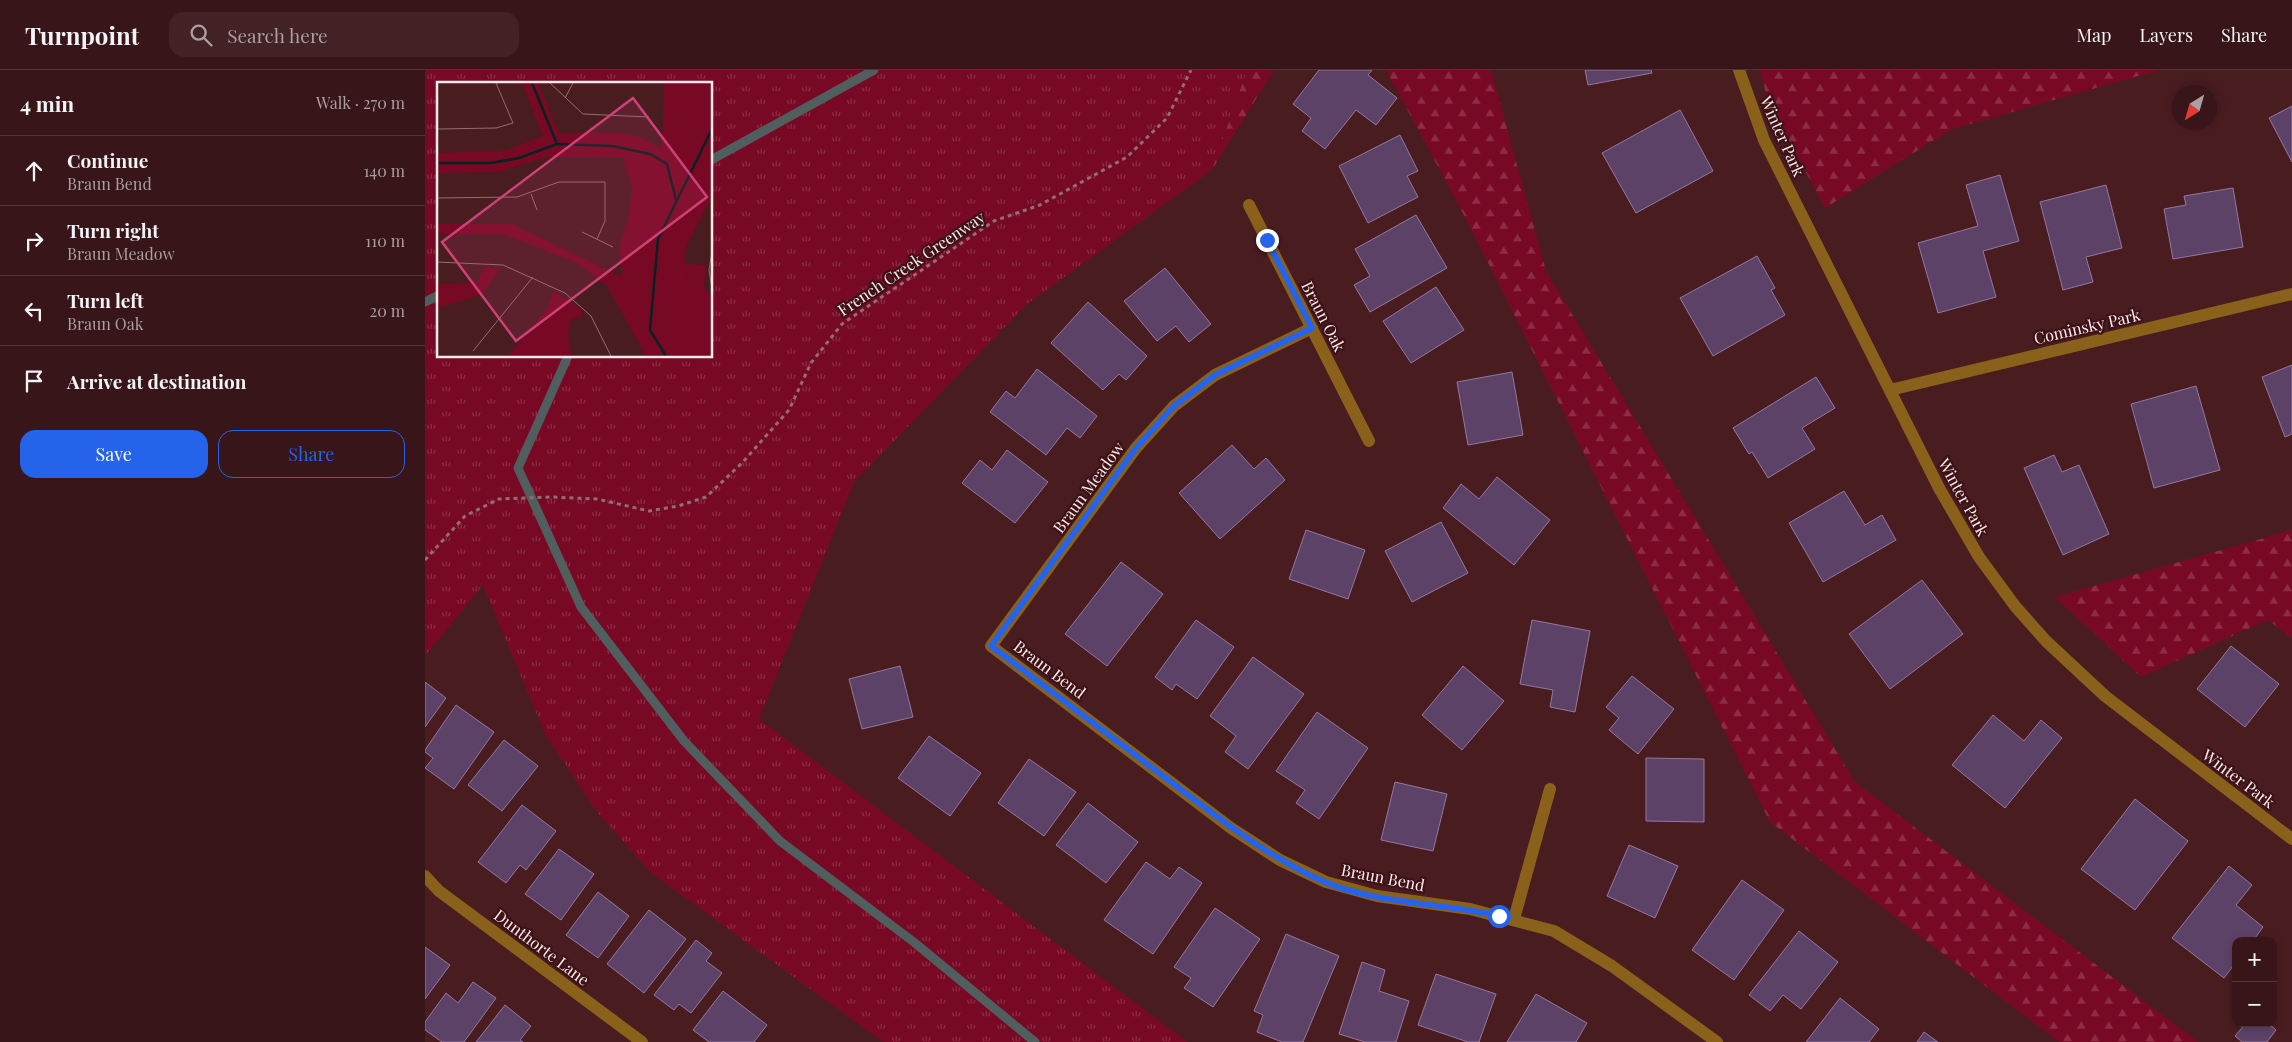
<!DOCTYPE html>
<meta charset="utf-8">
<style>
body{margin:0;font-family:"Playfair Display",serif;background:#422225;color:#f1f3f6}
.controls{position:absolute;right:15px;bottom:15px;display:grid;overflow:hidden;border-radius:10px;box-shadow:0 2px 8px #0003}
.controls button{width:45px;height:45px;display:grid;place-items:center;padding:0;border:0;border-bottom:1px solid #513437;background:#371518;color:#f1f3f6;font:25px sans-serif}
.compass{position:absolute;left:1747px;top:15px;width:45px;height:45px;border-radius:50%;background:#371518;box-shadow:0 2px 8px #0003;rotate:217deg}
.stop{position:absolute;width:15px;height:15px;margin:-11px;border:4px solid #2563eb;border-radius:50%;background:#fff}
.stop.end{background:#2563eb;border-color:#fff;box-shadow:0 1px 5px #0008}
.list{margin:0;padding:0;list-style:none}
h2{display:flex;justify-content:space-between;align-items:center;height:65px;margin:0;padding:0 20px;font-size:21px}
h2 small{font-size:16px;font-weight:400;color:#aa9fa2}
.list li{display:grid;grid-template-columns:32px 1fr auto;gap:15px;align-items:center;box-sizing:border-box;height:70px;padding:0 20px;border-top:1px solid #513437}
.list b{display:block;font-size:19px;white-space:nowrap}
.list p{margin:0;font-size:16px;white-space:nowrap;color:#aa9fa2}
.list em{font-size:16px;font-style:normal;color:#aa9fa2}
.actions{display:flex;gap:10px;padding:15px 20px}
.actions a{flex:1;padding:11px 0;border:1px solid #2563eb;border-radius:15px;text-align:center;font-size:18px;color:#2563eb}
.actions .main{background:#2563eb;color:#fff}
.icon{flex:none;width:28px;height:28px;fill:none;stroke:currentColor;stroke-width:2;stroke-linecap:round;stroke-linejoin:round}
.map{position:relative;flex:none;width:1867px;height:972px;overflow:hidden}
header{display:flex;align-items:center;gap:30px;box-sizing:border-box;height:70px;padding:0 25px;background:#371518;border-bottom:1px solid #513437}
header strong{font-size:24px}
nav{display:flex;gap:28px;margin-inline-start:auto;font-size:18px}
.search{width:350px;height:45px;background:#422225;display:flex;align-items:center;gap:12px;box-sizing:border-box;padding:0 18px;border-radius:15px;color:#aa9fa2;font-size:19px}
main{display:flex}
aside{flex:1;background:#371518}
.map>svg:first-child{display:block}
.grass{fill:url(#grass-tufts);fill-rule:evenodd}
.forest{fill:url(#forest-firs)}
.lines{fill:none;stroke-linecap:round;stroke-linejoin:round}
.stream{stroke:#515e5e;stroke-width:9}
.building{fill:#5d4268;stroke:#9477a0}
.path{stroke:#916e71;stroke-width:3;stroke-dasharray:4 4;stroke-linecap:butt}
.minor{stroke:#8a611a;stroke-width:12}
.route{stroke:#2563eb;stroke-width:6}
.labels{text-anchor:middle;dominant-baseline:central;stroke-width:4.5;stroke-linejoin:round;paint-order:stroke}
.street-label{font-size:16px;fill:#fdeaea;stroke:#3d1217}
.inset-river{fill:none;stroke:#072222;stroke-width:2.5}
.inset-road{fill:none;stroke:#916e71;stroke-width:1}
.view{fill:#ce4278;fill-opacity:0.15;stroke:#ce4278;stroke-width:2.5}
.inset-edge{fill:none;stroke:#fdeaea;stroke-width:2.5}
</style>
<header>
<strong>Turnpoint</strong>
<div class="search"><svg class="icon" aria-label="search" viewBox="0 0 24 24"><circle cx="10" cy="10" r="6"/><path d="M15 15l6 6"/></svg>Search here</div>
<nav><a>Map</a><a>Layers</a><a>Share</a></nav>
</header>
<main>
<aside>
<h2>4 min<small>Walk · 270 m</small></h2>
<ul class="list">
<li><svg class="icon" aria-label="ahead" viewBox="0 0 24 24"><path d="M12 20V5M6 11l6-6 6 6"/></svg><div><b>Continue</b><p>Braun Bend</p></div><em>140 m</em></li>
<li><svg class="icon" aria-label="right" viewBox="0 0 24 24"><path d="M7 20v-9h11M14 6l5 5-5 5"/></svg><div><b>Turn right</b><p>Braun Meadow</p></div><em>110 m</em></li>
<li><svg class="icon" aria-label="left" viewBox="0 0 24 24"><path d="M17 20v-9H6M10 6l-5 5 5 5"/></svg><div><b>Turn left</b><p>Braun Oak</p></div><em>20 m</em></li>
<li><svg class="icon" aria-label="arrive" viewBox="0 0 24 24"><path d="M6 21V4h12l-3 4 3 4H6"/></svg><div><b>Arrive at destination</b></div></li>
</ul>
<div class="actions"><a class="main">Save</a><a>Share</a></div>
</aside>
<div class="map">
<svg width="1867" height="972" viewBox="0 0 1867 972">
<defs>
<pattern id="grass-tufts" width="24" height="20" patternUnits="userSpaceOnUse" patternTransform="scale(1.25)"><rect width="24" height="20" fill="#780925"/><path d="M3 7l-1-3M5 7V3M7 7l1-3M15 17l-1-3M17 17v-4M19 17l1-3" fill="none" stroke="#8c2d45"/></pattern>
<pattern id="forest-firs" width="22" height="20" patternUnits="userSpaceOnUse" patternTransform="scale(1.25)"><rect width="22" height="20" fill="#780925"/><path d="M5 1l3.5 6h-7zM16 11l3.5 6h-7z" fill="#8c2d45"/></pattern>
</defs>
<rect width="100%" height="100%" fill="#491c20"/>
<path class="grass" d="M0 0H822L787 100 602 234 429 412 334 649 762 972H458L225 802 172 742 120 664 58 515 0 586ZM14 14H286V286H14Z"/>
<path class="forest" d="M822 0H849L787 100Z
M961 0H1066L1121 201 1430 712 1773 972H1634L1345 752 1040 147Z
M1335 0H1734L1527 59 1400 138 1343 31Z
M1867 460V568L1843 550 1716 607 1630 527Z"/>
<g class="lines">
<path class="stream" d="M286 90 449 0
M0 232 14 225
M143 286 93 398 156 537 259 671 355 771 490 873 610 972"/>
</g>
<path class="building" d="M894 0H947L943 5 972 28 951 55 931 40 900 79 877 61 886 48 868 34Z
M1160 0H1226L1227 3 1163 15Z
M1867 36V92L1844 48Z
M1255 40 1288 101 1211 143 1177 83Z
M975 65 993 101 982 106 993 127 943 153 914 96Z
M1575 105 1594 171 1558 181 1571 227 1513 243 1493 173 1553 156 1541 115Z
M1681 115 1697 178 1661 187 1668 212 1638 220 1615 132Z
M1808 118 1818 177 1748 189 1739 139 1761 135 1759 126Z
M991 145 1022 198 945 242 929 215 945 206 930 179Z
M1332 186 1350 218 1346 220 1360 245 1288 286 1255 228Z
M740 198 786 254 764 272 751 256 732 271 699 231Z
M1011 217 1039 260 986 293 958 251Z
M663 232 722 286 701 310 694 304 678 320 626 273Z
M1867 295V364L1860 367 1837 307Z
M612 299 672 346 655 368 642 358 621 385 565 342 581 321 590 328Z
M1087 302 1098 365 1043 375 1032 312Z
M1391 307 1410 338 1377 358 1390 379 1343 408 1327 382 1324 384 1308 358Z
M1771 316 1795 400 1729 418 1706 334Z
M807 375 829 399 841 388 860 410 795 469 754 423Z
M582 380 623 412 590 453 537 413 555 390 567 400Z
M1629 385 1637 402 1654 395 1684 464 1638 485 1599 398Z
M1072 407 1125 450 1089 495 1018 438 1036 414 1054 429Z
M1419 421 1440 455 1457 445 1471 470 1398 512 1364 453Z
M1016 452 1043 503 987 532 960 481Z
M881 460 940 480 923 529 864 509Z
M696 492 738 524 682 596 640 564Z
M1497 510 1538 564 1465 619 1424 564Z
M771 550 809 577 772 629 751 614 747 620 730 607Z
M1107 550 1165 561 1150 642 1125 637 1128 620 1095 614Z
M1806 576 1854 614 1820 657 1772 619Z
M828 587 879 624 823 699 800 682 811 666 785 646Z
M475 596 488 647 437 659 424 609Z
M1038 596 1079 631 1037 680 997 645Z
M1207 606 1249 639 1213 684 1184 660 1194 648 1181 637Z
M0 612 21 628 0 657Z
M31 635 69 662 29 719 0 698 8 688 0 682V680Z
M892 642 943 678 894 749 871 733 880 720 851 701Z
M1568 645 1599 671 1616 650 1637 668 1580 738 1527 695Z
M504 666 556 703 525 746 473 708Z
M79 670 113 696 77 741 43 715Z
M1221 688 1279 689V752L1221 751Z
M604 689 651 722 619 766 573 733Z
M970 712 1022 724 1008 781 956 770Z
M1710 729 1763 771 1710 840 1656 799Z
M663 733 713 772 681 813 631 775Z
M97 735 131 761 101 800 95 795 81 813 53 792Z
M1204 775 1253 796 1230 848 1182 826Z
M134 779 169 804 136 850 100 824Z
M721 792 745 809 754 797 777 813 728 884 679 850Z
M1804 796 1827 815 1811 835 1838 857 1828 871H1811V892L1799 908 1747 868Z
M1317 810 1359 840 1309 910 1267 880Z
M173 822 204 846 173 888 141 865Z
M790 838 835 869 788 937 759 918 766 908 749 897Z
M224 840 261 869 219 923 182 894Z
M1374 861 1413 892 1376 939 1358 925 1345 941 1324 925Z
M861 864 914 886 878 972H857L832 962 838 945 829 941Z
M271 870 287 883 281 891 297 903 266 943 254 934 249 940 229 925Z
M0 877 25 895 0 929Z
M937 892 960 900 954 921 984 931 971 972H940L914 964Z
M1011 904 1071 924 1054 972H1043L993 955Z
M48 912 71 928 39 972H17L0 960V952L21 923 33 933Z
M298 921 342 955 329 972H284L268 960Z
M1111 924 1162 953 1151 972H1082Z
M1415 928 1454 959 1444 972H1381Z
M80 935 106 956 95 970 98 972H51Z
M1821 953H1843L1851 960 1842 972H1817L1810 966Z
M1499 962 1513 972H1492Z"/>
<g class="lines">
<path class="path" d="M0 490 40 446 74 429 126 427 172 429 224 441 253 436 281 427 317 393 364 340 386 293 417 254 569 151 615 135 702 87 742 48 766 0"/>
<path class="minor" d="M1314 0 1339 70 1514 418 1554 487 1590 536 1621 571 1680 626 1867 769
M824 135 944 371
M887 258 790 305 749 336 711 378 566 576 806 758 855 790 901 812 952 826 1045 839 1129 861 1187 896 1292 972
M1465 320 1867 224
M0 806 14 821 217 972
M1089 849 1125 719"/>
</g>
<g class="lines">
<path class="route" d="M842 170 887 258 790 305 749 336 711 378 566 576C624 619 681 663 738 706 790 745 840 786 900 812 951 834 1019 833 1074 846"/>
</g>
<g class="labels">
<g class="street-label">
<text transform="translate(1358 66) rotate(66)">Winter Park</text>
<text transform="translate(486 193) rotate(-34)">French Creek Greenway</text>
<text transform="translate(899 246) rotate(63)">Braun Oak</text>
<text transform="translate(1662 256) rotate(-13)">Cominsky Park</text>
<text transform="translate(663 417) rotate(-54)">Braun Meadow</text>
<text transform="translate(1539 427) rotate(61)">Winter Park</text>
<text transform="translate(625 599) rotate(37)">Braun Bend</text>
<text transform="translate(1814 708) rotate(37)">Winter Park</text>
<text transform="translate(958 807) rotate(11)">Braun Bend</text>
<text transform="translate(117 877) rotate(37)">Dunthorte Lane</text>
</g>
</g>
<g transform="translate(12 12)">
<rect width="275" height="275" fill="#491c20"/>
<path d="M85 1H101L122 51H186L207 57 225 67 227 1H275V113L249 166 247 182 269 183 267 206 275 214V233L264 225H251L243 214 245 201 251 194 241 192 233 207 218 210 188 184 182 166 191 138 195 106 186 75H109L61 90 0 91V71L67 69 106 54Z" fill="#780925"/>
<path d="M0 142H75L185 195 182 166 188 184 218 210 233 207 241 192 251 188 244 213 253 210 251 224 264 225 275 233V274H209L170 204 140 181 69 153 0 152ZM48 185 63 187 44 213 0 226V202L39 201ZM117 209 144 227 146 234 134 237 131 253 134 274H71L110 227Z" fill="#780925"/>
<path class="inset-river" d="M95 1 120 62M0 81H54L82 76 120 62 175 64 213 72 230 82 239 118M229 274 213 248 221 157 275 47"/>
<path class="inset-road" d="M113 1 146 32 212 35M128 16 136 1M0 47 59 46 76 41 59 1M94 112 100 128M0 116 80 115 122 100H168V139L160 157M145 150 176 165M275 170 272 188 275 207M0 180 66 183 128 211 154 234 174 274M36 269 96 195"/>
<path class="view" d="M196 16 270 115 79 259 5 160Z"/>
<rect width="275" height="275" class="inset-edge"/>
</g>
</svg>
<div class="controls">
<button>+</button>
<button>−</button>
</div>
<svg class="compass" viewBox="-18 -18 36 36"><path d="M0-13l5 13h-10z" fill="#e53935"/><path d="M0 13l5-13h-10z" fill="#aa9fa2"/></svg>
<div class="stop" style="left:1074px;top:846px"></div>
<div class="stop end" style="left:842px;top:170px"></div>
</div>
</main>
